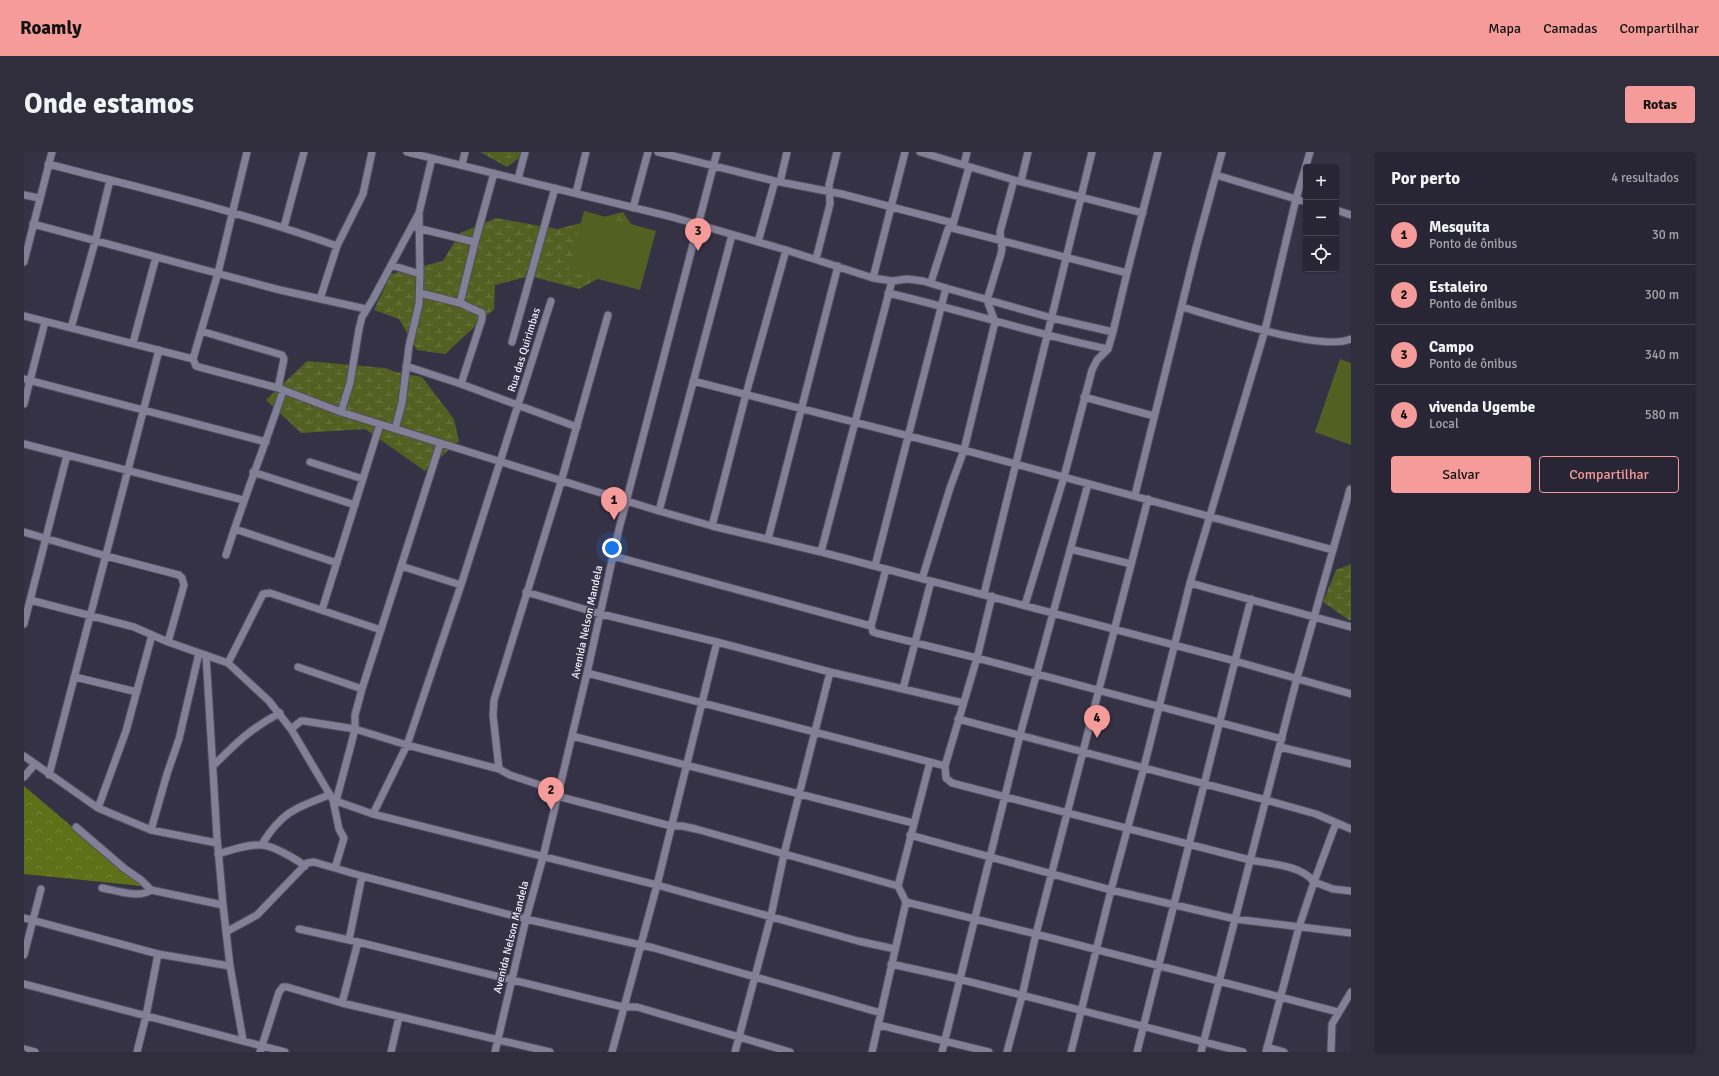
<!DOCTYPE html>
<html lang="pt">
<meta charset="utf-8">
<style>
body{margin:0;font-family:Signika,sans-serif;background:#302e3c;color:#f1f3f6}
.controls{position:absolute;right:12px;top:12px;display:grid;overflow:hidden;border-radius:4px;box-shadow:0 1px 3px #0004}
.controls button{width:36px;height:36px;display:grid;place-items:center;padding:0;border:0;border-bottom:1px solid #44434f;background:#282634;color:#f1f3f6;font:20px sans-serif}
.you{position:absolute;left:588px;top:396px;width:14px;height:14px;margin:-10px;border:3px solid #fff;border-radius:50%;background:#1a73e8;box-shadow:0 0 0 6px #1a73e833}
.badge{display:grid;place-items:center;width:26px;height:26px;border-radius:50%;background:#f59b9a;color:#111;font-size:13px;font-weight:700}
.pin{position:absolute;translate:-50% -33px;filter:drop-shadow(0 1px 2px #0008)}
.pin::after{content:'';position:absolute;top:21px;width:14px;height:12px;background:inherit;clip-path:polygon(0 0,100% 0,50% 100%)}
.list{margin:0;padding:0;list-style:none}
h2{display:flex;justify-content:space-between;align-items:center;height:52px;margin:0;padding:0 16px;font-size:17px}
h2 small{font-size:13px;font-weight:400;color:#a5a5ac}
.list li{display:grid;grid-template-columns:26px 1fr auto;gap:12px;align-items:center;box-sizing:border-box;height:60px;padding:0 16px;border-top:1px solid #44434f}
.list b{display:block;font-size:15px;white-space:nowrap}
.list p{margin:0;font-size:13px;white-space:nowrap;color:#a5a5ac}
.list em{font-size:13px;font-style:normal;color:#a5a5ac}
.actions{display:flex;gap:8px;padding:12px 16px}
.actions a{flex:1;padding:9px 0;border:1px solid #f59b9a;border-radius:4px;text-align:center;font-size:14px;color:#f59b9a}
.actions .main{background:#f59b9a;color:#111}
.icon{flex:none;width:22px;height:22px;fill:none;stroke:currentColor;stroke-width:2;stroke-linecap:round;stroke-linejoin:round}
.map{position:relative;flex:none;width:1327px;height:900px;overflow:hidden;border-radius:4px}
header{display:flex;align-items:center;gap:24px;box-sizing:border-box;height:56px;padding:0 20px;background:#f59b9a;color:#111}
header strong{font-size:19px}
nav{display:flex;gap:22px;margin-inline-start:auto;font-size:14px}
.intro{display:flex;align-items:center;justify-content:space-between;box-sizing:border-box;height:96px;padding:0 24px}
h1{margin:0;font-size:28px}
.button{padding:10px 18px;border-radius:4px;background:#f59b9a;color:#111;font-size:14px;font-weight:700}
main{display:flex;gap:24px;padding:0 24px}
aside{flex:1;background:#282634;border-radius:4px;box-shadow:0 1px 3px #0004}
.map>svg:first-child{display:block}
.forest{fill:url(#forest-crowns)}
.wetland{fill:url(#wetland-marsh)}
.garden{fill:#526122}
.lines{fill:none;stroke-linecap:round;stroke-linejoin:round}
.minor-casing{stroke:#514e5e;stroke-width:9}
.minor{stroke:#837f96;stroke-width:7}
.labels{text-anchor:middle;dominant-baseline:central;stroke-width:3;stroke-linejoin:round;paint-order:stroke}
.street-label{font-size:11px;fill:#f3f1fe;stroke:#363246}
</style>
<header>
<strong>Roamly</strong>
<nav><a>Mapa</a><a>Camadas</a><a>Compartilhar</a></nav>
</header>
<div class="intro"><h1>Onde estamos</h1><a class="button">Rotas</a></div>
<main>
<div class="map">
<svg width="1327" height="900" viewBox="0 0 1327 900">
<defs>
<pattern id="forest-crowns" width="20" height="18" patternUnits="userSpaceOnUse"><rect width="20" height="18" fill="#5e7018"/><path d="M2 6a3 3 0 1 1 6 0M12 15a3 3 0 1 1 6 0" fill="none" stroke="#76853b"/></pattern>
<pattern id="wetland-marsh" width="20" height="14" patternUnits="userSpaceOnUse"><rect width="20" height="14" fill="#526122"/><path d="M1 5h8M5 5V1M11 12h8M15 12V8" fill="none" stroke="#6b7843"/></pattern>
</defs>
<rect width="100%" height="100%" fill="#363246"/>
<path class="forest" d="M0 634 118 734 0 722Z"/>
<path class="wetland" d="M456 0H503L483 15Z
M599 60 616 86V104L555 137 506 124 471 133 470 157 421 202 393 198 375 167 350 158 367 122 419 109 436 81 472 66 534 77Z
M283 209 361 216 372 220 398 225 430 267 435 289 401 319 341 277 277 281 242 248Z
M1327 412V468H1325L1299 450 1312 418Z"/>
<path class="garden" d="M560 59 632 79 616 138 544 119Z
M1316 207 1327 211V293L1291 280Z"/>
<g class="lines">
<defs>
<path id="minor" d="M383 0 648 65 762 98 849 126 868 129 883 127 899 129 922 136 1028 166 1089 180
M634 0 751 29 818 42 929 71
M896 0 990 28 1119 61
M24 12C121 37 218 60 313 94
M438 13 441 0
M940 13 943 0
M1192 23 1282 50
M494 27 501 0
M997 29 1004 0
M756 30 763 0
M552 41 562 0
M0 43 15 46
M609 56 624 0
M1312 58 1327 63
M9 72 256 138 342 157
M260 75 280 0
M393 76 451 90
M928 76 1103 121
M734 90 751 29
M792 107 806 52 805 33 813 0
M0 110 28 0
M367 113 396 122
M849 126 881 0
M907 130 924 77 928 76 945 15
M396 141 436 151 458 161V167L437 232
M864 141C938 158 1010 182 1084 197
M296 147 313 94 339 42 348 0
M436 151 451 90 470 21
M1158 155C1192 165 1298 200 1327 187
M0 164 169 207 172 214 175 215 254 236 317 260 635 359 688 374 797 400 1211 509 1113 900
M47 176 71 90 86 28
M177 179 258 203 260 207 254 236
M488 190 531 36
M109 191 132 105
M169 207 194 121 223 0
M382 214 437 232 553 275
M0 227 242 290
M669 229 940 298 1309 398
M1060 245 1130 264
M0 252 21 170
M317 260 326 231 335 177 338 165 349 147 395 61
M371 277 378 251 385 194 395 152 396 122 395 61 408 6
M0 292 219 348
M286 310 339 327
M229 320 331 353
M1111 343 1172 96 1198 0
M635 359 708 83
M688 374 722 242 762 98
M211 377 313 411
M0 380 82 404 155 423 158 426 160 433 144 490
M744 387 814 114
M1046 397 1107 412
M797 400 868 129
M202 403C219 348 241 294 259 239
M589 404 847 474
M377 414 437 433
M851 414 922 136
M862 417 847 474 849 480 852 481 953 506 1258 587
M898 427 926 336 940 298 971 170 963 148 977 102 978 97 976 80 990 28
M1166 431 1327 475
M502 440 577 462 693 490 806 520 939 551
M960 442 1068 0
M1227 447 1211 509 1327 542
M6 448 110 475 144 490 204 511 245 549 267 577 309 648 315 677 320 686 311 716
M1001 453 1040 325 1068 218 1073 208 1084 197 1089 180 1103 121 1134 0
M298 458 356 272
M0 472 43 303
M182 503 193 685 199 753 206 814 219 888
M204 511 239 442 246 441 357 478
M274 515 338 537
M563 521 906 610 874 734 882 750 848 900
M51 525 113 540
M879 537 907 429
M934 567 1242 648 1292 662 1327 677
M267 577 277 569H280L331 577 383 593 475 617
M548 584 889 671
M1256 595 1327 612
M0 604 74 656 127 678 193 691
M906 610 921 614 953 506 968 444
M189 614C211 592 227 576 256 561
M921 614 922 626 928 631 1226 708C1247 712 1277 713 1290 730L1275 775 1242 900
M25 623 135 198
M0 625 11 612
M534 639 486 623 475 617 469 563 470 548 537 330 584 163
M533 644 647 674H658L672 677 874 734
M309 648 349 662 633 733 834 789 871 797
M312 649 327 593 331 577V563L338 537 416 292
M74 656 102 579 128 483
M349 662 383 593 437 433 527 149
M1312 671 1290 730 1309 737 1327 739
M52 675 101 717 117 728 127 738 199 753
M127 678 143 622 155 587 175 501
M886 683 1087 738 1211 767 1327 781
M238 692C258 660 271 656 305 643
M194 702C208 698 223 692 237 693 248 693 272 707 281 714
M78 736C90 738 117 747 127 738
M882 750 1012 782 1314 860
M0 766 134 802 206 814
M275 777 334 790 599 855H613L766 900
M202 780 233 763 283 711 290 710 338 724 502 767 630 796 857 861
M325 788 338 724
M0 803 17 737
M867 812 935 827 1219 900
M0 832 261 900
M318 851 334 790
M855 873 965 900
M1243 895 1260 900
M0 897 11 900
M113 900 122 864 134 802
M236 900 255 840 259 835H263L318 851 526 900
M367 900 375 865
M471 900 502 767 519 705 563 521 595 377 693 0
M588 900 633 733 693 490
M711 900 747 764 760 702 806 520
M918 900 996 583 1064 332
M983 900 998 844 1012 782 1124 347
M1047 900 1087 738 1120 615 1166 431 1241 178 1272 47 1286 0
M1177 900 1273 526 1326 337
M1307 900 1308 872 1327 840"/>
</defs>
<use href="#minor" class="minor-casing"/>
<use href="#minor" class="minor"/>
</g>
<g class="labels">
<g class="street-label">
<text transform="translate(500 198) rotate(-73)">Rua das Quirimbas</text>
<text transform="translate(563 470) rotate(-78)">Avenida Nelson Mandela</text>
<text transform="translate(487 785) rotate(-76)">Avenida Nelson Mandela</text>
</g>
</g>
</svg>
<div class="controls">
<button>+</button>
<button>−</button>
<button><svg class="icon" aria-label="locate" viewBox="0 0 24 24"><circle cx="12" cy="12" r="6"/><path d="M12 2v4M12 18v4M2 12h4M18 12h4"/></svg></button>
</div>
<div class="you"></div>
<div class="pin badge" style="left:590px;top:368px">1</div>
<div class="pin badge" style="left:527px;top:658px">2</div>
<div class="pin badge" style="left:674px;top:99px">3</div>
<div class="pin badge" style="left:1073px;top:586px">4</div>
</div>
<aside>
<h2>Por perto<small>4 resultados</small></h2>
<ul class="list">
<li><span class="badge">1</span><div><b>Mesquita</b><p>Ponto de ônibus</p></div><em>30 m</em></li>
<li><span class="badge">2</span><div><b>Estaleiro</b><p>Ponto de ônibus</p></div><em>300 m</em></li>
<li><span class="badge">3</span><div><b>Campo</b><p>Ponto de ônibus</p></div><em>340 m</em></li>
<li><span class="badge">4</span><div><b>vivenda Ugembe</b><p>Local</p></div><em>580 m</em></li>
</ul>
<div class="actions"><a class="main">Salvar</a><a>Compartilhar</a></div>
</aside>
</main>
